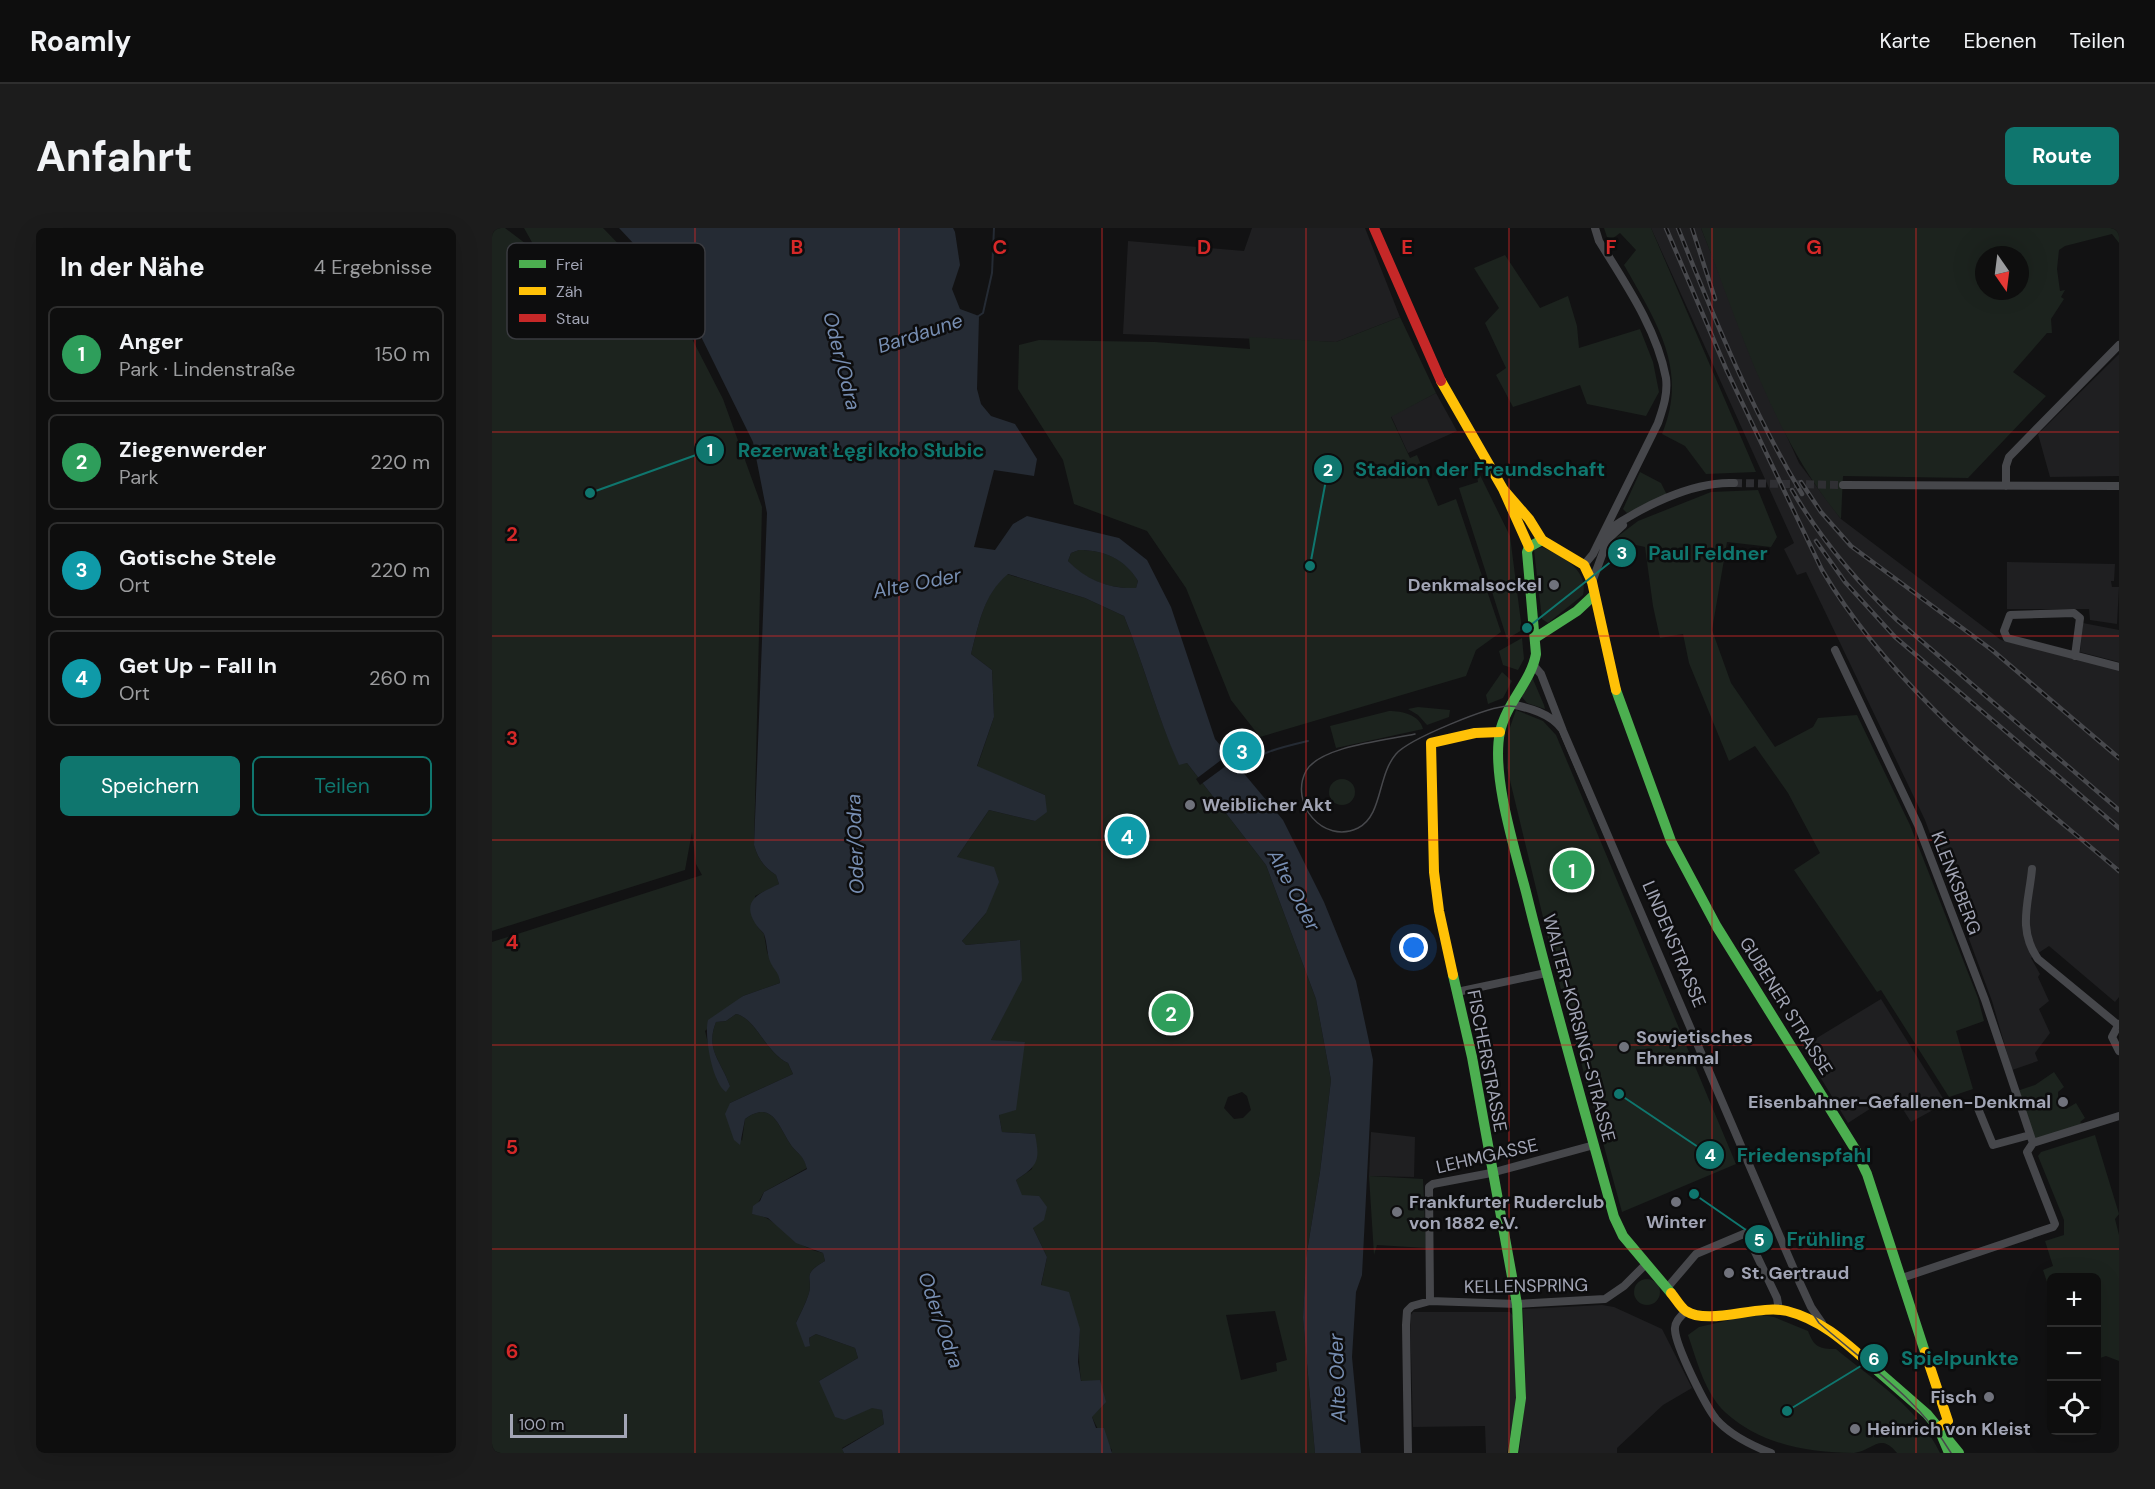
<!DOCTYPE html>
<html lang="de">
<meta charset="utf-8">
<style>
body{margin:0;font-family:"DM Sans",sans-serif;background:#1c1c1c;color:#f1f3f6}
.controls{position:absolute;right:18px;bottom:18px;display:grid;overflow:hidden;border-radius:9px;box-shadow:0 6px 24px #0002}
.controls button{width:54px;height:54px;display:grid;place-items:center;padding:0;border:0;border-bottom:2px solid #2e2e2e;background:#0e0e0e;color:#f1f3f6;font:30px sans-serif}
.compass{position:absolute;left:1483px;top:18px;width:54px;height:54px;border-radius:50%;background:#0e0e0e;box-shadow:0 6px 24px #0002;rotate:166deg}
.scale{position:absolute;left:18px;bottom:15px;width:117px;box-sizing:border-box;padding-left:6px;border:3px solid #a2a5b5;border-top:0;font-size:16px;line-height:21px;white-space:nowrap;color:#a2a5b5;-webkit-text-stroke:4px #0d0d0e;paint-order:stroke}
.you{position:absolute;left:922px;top:720px;width:21px;height:21px;margin:-15px;border:4px solid #fff;border-radius:50%;background:#1a73e8;box-shadow:0 0 0 9px #1a73e833}
.badge{display:grid;place-items:center;width:39px;height:39px;border-radius:50%;background:#0f766e;color:#fff;font-size:20px;font-weight:700}
.pin{position:absolute;translate:-50% -50%;border:3px solid #fff;box-shadow:0 2px 6px #0006}
.list{margin:0;padding:0;list-style:none}
h2{display:flex;justify-content:space-between;align-items:center;height:78px;margin:0;padding:0 24px;font-size:26px}
h2 small{font-size:20px;font-weight:400;color:#9b9c9e}
.list li{display:grid;grid-template-columns:39px 1fr auto;gap:18px;align-items:center;box-sizing:border-box;height:96px;margin:0 12px 12px;padding:0 12px;border:2px solid #2e2e2e;border-radius:9px}
.list b{display:block;font-size:22px;white-space:nowrap}
.list p{margin:0;font-size:20px;white-space:nowrap;color:#9b9c9e}
.list em{font-size:20px;font-style:normal;color:#9b9c9e}
.actions{display:flex;gap:12px;padding:18px 24px}
.actions a{flex:1;padding:14px 0;border:2px solid #0f766e;border-radius:9px;text-align:center;font-size:21px;color:#0f766e}
.actions .main{background:#0f766e;color:#fff}
.icon{flex:none;width:33px;height:33px;fill:none;stroke:currentColor;stroke-width:2;stroke-linecap:round;stroke-linejoin:round}
.map{position:relative;flex:none;width:1627px;height:1225px;overflow:hidden;border-radius:9px}
header{display:flex;align-items:center;gap:36px;box-sizing:border-box;height:84px;padding:0 30px;background:#0e0e0e;border-bottom:2px solid #2e2e2e}
header strong{font-size:28px}
nav{display:flex;gap:33px;margin-inline-start:auto;font-size:21px}
.intro{display:flex;align-items:center;justify-content:space-between;box-sizing:border-box;height:144px;padding:0 36px}
h1{margin:0;font-size:42px}
.button{padding:15px 27px;border-radius:9px;background:#0f766e;color:#fff;font-size:21px;font-weight:700}
main{display:flex;gap:36px;padding:0 36px}
aside{flex:1;background:#0e0e0e;border-radius:9px;box-shadow:0 6px 24px #0002}
.map>svg:first-child{display:block}
.built{fill:#1f1f21}
.green{fill:#1c231e;fill-rule:evenodd}
.water{fill:#252b34;fill-rule:evenodd}
.pier{fill:#121213}
.lines{fill:none;stroke-linecap:round;stroke-linejoin:round}
.stream{stroke:#252b34;stroke-width:2}
.street-tunnel{stroke:#2f2f33;stroke-width:8;stroke-dasharray:8 4;stroke-linecap:butt}
.street{stroke:#46474b;stroke-width:8}
.fast{stroke:#4caf50;stroke-width:10}
.slow{stroke:#ffc107;stroke-width:10}
.jam{stroke:#c62828;stroke-width:10}
.tram{stroke:#47484c;stroke-width:1.5}
.rail-casing{stroke:#47484c;stroke-width:4.5}
.rail{stroke:#0d0d0e;stroke-width:2;stroke-dasharray:7;stroke-linecap:butt}
.grid{fill:none;stroke:#d62828;stroke-width:1.5;stroke-opacity:0.55}
.poi-dot{fill:#70727c;stroke:#0d0d0e;stroke-width:2}
.labels{text-anchor:middle;dominant-baseline:central;stroke-width:5;stroke-linejoin:round;paint-order:stroke}
.poi-label{font-size:18px;font-weight:bold;fill:#a2a5b5;stroke:#0d0d0e;text-anchor:start}
.street-label{font-size:18px;fill:#a2a5b5;stroke:#0d0d0e}
.water-label{font-size:20px;font-style:italic;fill:#778eb2;stroke:#0d0d0e}
.key{fill:#0d0d0e;stroke:#3a3b40;stroke-width:1.5}
.key-label{font-size:16px;fill:#a2a5b5}
.grid-label{font-size:20px;text-anchor:middle;font-weight:bold;fill:#d62828;stroke:#0d0d0e;stroke-width:5;stroke-linejoin:round;paint-order:stroke}
.leader{fill:none;stroke:#0f766e;stroke-width:2}
.callout-dot{fill:#0f766e;stroke:#0d0d0e;stroke-width:2}
.mark-label{font-size:18px;text-anchor:middle;font-weight:bold;fill:#fff}
.callout-label{font-size:20px;text-anchor:middle;font-weight:bold;fill:#0f766e;stroke:#0d0d0e;stroke-width:5;stroke-linejoin:round;paint-order:stroke}
</style>
<header>
<strong>Roamly</strong>
<nav><a>Karte</a><a>Ebenen</a><a>Teilen</a></nav>
</header>
<div class="intro"><h1>Anfahrt</h1><a class="button">Route</a></div>
<main>
<aside>
<h2>In der Nähe<small>4 Ergebnisse</small></h2>
<ul class="list">
<li><span class="badge" style="background:#2e9e5b">1</span><div><b>Anger</b><p>Park · Lindenstraße</p></div><em>150 m</em></li>
<li><span class="badge" style="background:#2e9e5b">2</span><div><b>Ziegenwerder</b><p>Park</p></div><em>220 m</em></li>
<li><span class="badge" style="background:#0f9aa8">3</span><div><b>Gotische Stele</b><p>Ort</p></div><em>220 m</em></li>
<li><span class="badge" style="background:#0f9aa8">4</span><div><b>Get Up - Fall In</b><p>Ort</p></div><em>260 m</em></li>
</ul>
<div class="actions"><a class="main">Speichern</a><a>Teilen</a></div>
</aside>
<div class="map">
<svg width="1627" height="1225" viewBox="0 0 1627 1225">
<rect width="100%" height="100%" fill="#121213"/>
<path class="built" d="M760 0H873L908 89 844 114 631 106 636 13 752 23Z
M1159 0H1209L1272 158 1307 235 1349 291 1509 412 1627 441V769L1623 774 1557 718 1539 730 1548 746 1546 749 1557 773 1547 781 1558 805 1543 825 1546 833 1520 842 1500 773 1433 592 1314 344 1305 347 1292 321 1302 315Z
M1627 126V248L1558 249 1546 206Z
M944 165 965 203 916 225 899 188Z
M1515 334 1623 336 1622 353H1619L1620 359H1627L1625 396 1598 392 1597 381H1515Z
M1591 395 1627 402V434L1588 424Z
M1389 771 1454 875 1419 894 1405 872 1389 882 1384 877 1356 895 1310 819Z
M879 904 923 909 922 949 877 948Z
M1110 1077 1122 1079 1170 1101 1200 1160 1171 1177 1125 1220V1225H1027L1034 1164 1031 1081Z
M921 1084H1018L1021 1088 1025 1172 1015 1225H994L993 1198 921 1199 918 1088Z"/>
<path class="green" d="M0 0H13L46 25 32 0H111L179 70 231 171 270 279 262 617C266 631 272 639 284 647L287 656 263 668 265 698 272 706 275 724 281 738 287 745 288 755 251 768 213 803 225 852 238 858C229 833 213 821 224 794L234 793 244 786C264 790 273 824 296 835L301 846 238 875 250 913 253 891C279 872 286 896 297 914 304 926 311 925 315 940L272 964 260 986C288 989 297 1018 331 1025L333 1033C307 1048 323 1049 316 1068 313 1077 308 1086 304 1095L318 1118 317 1110 324 1106 363 1120 366 1130 327 1153 353 1192 380 1179 390 1182 392 1196 350 1220 352 1225H0V714L210 647 204 636 200 604 193 642 0 703Z
M1112 0H1159L1264 244 1214 246 1193 218 1170 206C1197 141 1164 94 1132 37L1144 22 1128 5 1120 11 1115 9Z
M1209 0H1627V15L1620 6 1573 18 1567 22 1565 41 1568 63 1573 62 1569 69 1572 71 1559 91 1560 105H1555L1521 144 1554 168 1476 250 1351 248 1349 291C1280 208 1248 99 1209 0ZM1492 27H1528V63H1492Z
M1013 27 1048 80 1076 68 1085 98 1087 120 1148 101 1161 134 1167 164 1154 188 1095 176 1088 157 1021 179 1004 147 1014 140 993 95 1007 80 982 40Z
M908 89 944 165 899 189 918 230 925 227 946 278 964 271 1009 404 984 422 974 448 768 509 739 472 694 360 655 303 582 276 571 232 526 161 527 117 547 112 663 114 758 121 757 109 844 114Z
M1148 244 1169 255 1175 267 1135 285 1131 281Z
M988 247 1018 308 1030 402 1015 411 967 260 986 254 985 248Z
M1266 262 1285 309 1279 319 1235 314 1220 402 1239 455 1283 519 1321 499 1326 490 1365 487 1418 597 1486 770 1492 793 1464 803 1481 861 1457 869 1389 762 1385 764 1302 642 1328 625 1296 565 1263 518 1237 533 1197 435 1191 406 1168 410 1161 378 1153 319 1121 312 1146 293 1219 264Z
M1050 319C1069 328 1097 341 1091 367L1056 395 1050 391 1042 322Z
M587 322C612 322 634 331 646 353L644 360C617 361 593 352 576 333L579 325Z
M515 346 593 370 632 388C652 437 665 488 687 536L695 535 774 637 824 771 839 852 828 944 814 1030 811 1090 823 1225H620V1222C591 1184 584 1147 588 1101L549 1058 555 1029 541 1000 524 952 540 941 543 906 510 904 507 887 533 815 499 812 529 752 528 712 474 717 470 713 494 685 465 629 497 582 543 593 553 567 485 539 502 489 500 442 479 426C487 396 491 367 515 346ZM750 864 755 868 759 882 751 890 742 891 732 880 736 869ZM783 1083 795 1132 784 1135 785 1143 749 1152 734 1087Z
M1030 410 1032 431 1026 442 1011 437 1007 423Z
M1010 444 1020 453 1011 470 996 476 994 467Z
M1040 449 1052 477 1053 481 1035 475 1029 468Z
M926 479 958 482 957 489 935 497 926 487 916 481Z
M1024 482 1051 493 1064 507 1244 936 1130 984 1064 743 1015 540 1016 505Z
M897 483C910 483 928 487 931 501L844 520 838 498Z
M837 564a13 13 0 1 1 26 0a13 13 0 1 1-26 0Z
M1562 844 1572 859 1566 864V878L1574 881 1584 875 1593 890 1588 894 1590 896 1543 912 1525 863 1543 857Z
M1603 907 1627 986 1623 991 1627 1007V1133L1614 1128 1605 1131 1604 1050H1560L1559 1066 1551 1042 1561 1038 1553 1013 1572 1007V992L1546 928 1549 924Z
M877 948 931 951 934 1020 885 1017 882 1027Z
M1142 1064a13 13 0 1 1 26 0a13 13 0 1 1-26 0Z
M1264 1086 1282 1089 1316 1103C1322 1119 1327 1121 1344 1121 1380 1151 1428 1181 1448 1225H1405C1388 1204 1382 1222 1362 1225 1316 1225 1268 1216 1234 1185 1213 1166 1205 1133 1196 1107L1207 1099Z"/>
<path class="water" d="M127 0H461L463 4 468 37 460 61 468 81 487 88 485 161 489 176 499 188 523 196 545 231 542 248 502 242 482 319 503 322 521 296 535 288 627 310 655 332 679 379 723 511 791 592 832 674 864 753 881 832 870 1047 864 1064 860 1129 869 1225H823L811 1090 814 1030 828 944 839 852 824 771 774 637 695 535 687 537C665 488 652 437 632 388L593 370 516 346C491 367 487 396 479 426L500 442 502 489 485 538 553 567 555 584 543 593 497 582 465 629 502 639 507 654 494 685 470 713 474 717 528 712 530 752 499 812 533 814 524 882 507 887 510 904 543 906C548 932 547 937 524 952L530 967 547 968 555 979 552 992 541 1000 555 1029 549 1057 577 1064 588 1101 586 1134 589 1153 608 1152 614 1174 600 1189 604 1200H612L620 1225H352L350 1221 392 1196 390 1182 380 1180 353 1192 343 1189 327 1153 366 1130 363 1120 324 1106 317 1110 318 1118 313 1119 304 1095C308 1086 313 1077 316 1068 323 1049 307 1048 333 1033L331 1025 304 1015 276 990 260 986 261 978 268 973 272 964 315 941C311 925 304 926 297 914 286 896 279 872 253 891L248 917 242 912 233 886 238 875 301 846 296 835C273 824 264 790 244 786L234 793 224 794C213 821 229 833 238 858L234 864C220 855 212 807 216 792L251 768 288 755C287 746 285 745 281 739 274 729 276 716 272 706 270 703 265 699 263 695 249 672 268 665 287 656L284 647C272 639 266 631 262 617L275 285 261 214 187 64ZM587 322C612 322 633 331 646 353L644 360C617 361 594 352 576 333L579 325Z"/>
<path class="pier" d="M737 526 742 532 708 557 704 551Z"/>
<g class="lines">
<path class="stream" d="M485 89 491 85 500 45 502 0
M749 543C756 526 799 517 816 513"/>
<path class="street-tunnel" d="M1242 255 1351 257"/>
<path class="street" d="M1351 257 1627 258
M1514 258V238L1517 229 1627 117
M1113 304C1148 280 1199 253 1242 255
M1092 337 1101 326 1166 195C1171 180 1176 166 1174 150 1165 101 1133 55 1107 13L1103 0
M1100 354 1116 311 1131 297
M1343 422 1426 597 1493 772 1541 915
M1583 428 1588 390 1582 385 1518 387 1512 403 1515 410 1627 439
M1042 438 1049 446 1071 503 1307 1053 1319 1079 1330 1095
M1019 476C1037 480 1058 485 1070 501
M1540 641C1537 674 1525 701 1546 731L1626 797
M965 764 1054 745
M1627 796 1620 809 1627 823
M1485 878 1501 917 1538 907
M1410 1050 1561 999 1563 996 1535 924 1541 915 1627 888
M1175 1060 1204 1026 1254 1005 1285 1070 1287 1082
M938 1073 937 959 941 956 999 945 1102 917
M1194 1083C1189 1088 1182 1094 1183 1102 1184 1119 1213 1177 1224 1191 1237 1206 1261 1218 1279 1225
M916 1225 914 1097 915 1083 920 1078 938 1073 1025 1076 1113 1071 1132 1058 1154 1036"/>
<path class="fast" d="M1050 312 1037 319 1035 324 1044 426C1039 454 1014 475 1008 504 999 547 1023 622 1034 664 1061 773 1092 881 1122 989L1131 1008 1179 1065
M1043 410 1085 383 1101 368
M1124 462 1179 613 1225 699 1363 921 1375 946 1433 1124
M961 747 980 829 1025 1076 1029 1170 1021 1225
M1380 1138 1435 1186 1467 1225
M1449 1206 1457 1225"/>
<path class="slow" d="M949 153 1011 261 1037 319
M1011 261 1037 291 1050 312 1092 337 1100 354 1124 462
M961 747 947 683 942 644 939 515 983 505 1008 504
M1179 1065C1184 1071 1189 1080 1194 1083 1217 1098 1266 1076 1295 1083 1330 1092 1354 1115 1380 1138
M1433 1124 1456 1193 1446 1200"/>
<path class="jam" d="M882 0 949 153"/>
<path class="tram" d="M923 506C896 512 828 518 814 543 797 575 831 617 866 600 891 587 885 548 904 526 917 511 997 478 1017 478 1035 478 1052 488 1066 499L1317 1080 1327 1095C1373 1135 1428 1172 1459 1225"/>
<defs>
<path id="rail" d="M1174 0 1235 143 1330 342C1403 465 1519 551 1627 643
M1186 0C1222 90 1260 183 1310 266
M1200 0 1223 71
M1309 254 1329 284 1359 318 1500 422 1627 530
M1300 262C1328 310 1364 353 1405 392L1627 582
M1324 313 1353 354 1403 409 1627 600"/>
</defs>
<use href="#rail" class="rail-casing"/>
<use href="#rail" class="rail"/>
</g>
<path class="grid" d="M203 0V1225M407 0V1225M610 0V1225M814 0V1225M1017 0V1225M1220 0V1225M1424 0V1225M0 204H1627M0 408H1627M0 612H1627M0 817H1627M0 1021H1627"/>
<g class="poi-dot">
<circle cx="1062" cy="357" r="6"/>
<circle cx="698" cy="577" r="6"/>
<circle cx="1132" cy="819" r="6"/>
<circle cx="1571" cy="874" r="6"/>
<circle cx="1184" cy="974" r="6"/>
<circle cx="905" cy="984" r="6"/>
<circle cx="1237" cy="1045" r="6"/>
<circle cx="1497" cy="1169" r="6"/>
<circle cx="1363" cy="1201" r="6"/>
</g>
<g class="labels">
<g class="poi-label">
<text x="1050" y="357" text-anchor="end">Denkmalsockel</text>
<text x="710" y="577">Weiblicher Akt</text>
<text x="1144" y="809">Sowjetisches<tspan x="1144" dy="21">Ehrenmal</tspan></text>
<text x="1559" y="874" text-anchor="end">Eisenbahner-Gefallenen-Denkmal</text>
<text x="917" y="974">Frankfurter Ruderclub<tspan x="917" dy="21">von 1882 e.V.</tspan></text>
<text x="1184" y="994" text-anchor="middle">Winter</text>
<text x="1249" y="1045">St. Gertraud</text>
<text x="1485" y="1169" text-anchor="end">Fisch</text>
<text x="1375" y="1201">Heinrich von Kleist</text>
</g>
<g class="street-label">
<text transform="translate(1464 655) rotate(69)">KLENKSBERG</text>
<text transform="translate(1182 716) rotate(67)">LINDENSTRASSE</text>
<text transform="translate(1294 778) rotate(58)">GUBENER STRASSE</text>
<text transform="translate(1087 800) rotate(75)">WALTER-KORSING-STRASSE</text>
<text transform="translate(995 833) rotate(79)">FISCHERSTRASSE</text>
<text transform="translate(995 928) rotate(-13)">LEHMGASSE</text>
<text transform="translate(1034 1058) rotate(-1)">KELLENSPRING</text>
</g>
<g class="water-label">
<text transform="translate(428 105) rotate(-18)">Bardaune</text>
<text transform="translate(350 133) rotate(76)">Oder/Odra</text>
<text transform="translate(425 355) rotate(-11)">Alte Oder</text>
<text transform="translate(363 616) rotate(-92)">Oder/Odra</text>
<text transform="translate(802 662) rotate(62)">Alte Oder</text>
<text transform="translate(449 1092) rotate(71)">Oder/Odra</text>
<text transform="translate(845 1150) rotate(-92)">Alte Oder</text>
</g>
</g>
<rect x="15" y="15" width="198" height="96" rx="9" class="key"/>
<rect x="27" y="32" width="27" height="8" fill="#4caf50"/>
<rect x="27" y="59" width="27" height="8" fill="#ffc107"/>
<rect x="27" y="86" width="27" height="8" fill="#c62828"/>
<g class="key-label">
<text x="64" y="42">Frei</text>
<text x="64" y="69">Zäh</text>
<text x="64" y="96">Stau</text>
</g>
<g class="grid-label">
<text x="305" y="26">B</text>
<text x="508" y="26">C</text>
<text x="712" y="26">D</text>
<text x="915" y="26">E</text>
<text x="1119" y="26">F</text>
<text x="1322" y="26">G</text>
<text x="20" y="313">2</text>
<text x="20" y="517">3</text>
<text x="20" y="721">4</text>
<text x="20" y="926">5</text>
<text x="20" y="1130">6</text>
</g>
<path class="leader" d="M98 265L218 222M818 338L836 241M1035 400L1130 325M1127 866L1218 927M1202 966L1267 1011M1295 1183L1382 1130"/>
<g class="callout-dot">
<circle cx="98" cy="265" r="6"/>
<circle cx="818" cy="338" r="6"/>
<circle cx="1035" cy="400" r="6"/>
<circle cx="1127" cy="866" r="6"/>
<circle cx="1202" cy="966" r="6"/>
<circle cx="1295" cy="1183" r="6"/>
<circle cx="218" cy="222" r="15"/>
<circle cx="836" cy="241" r="15"/>
<circle cx="1130" cy="325" r="15"/>
<circle cx="1218" cy="927" r="15"/>
<circle cx="1267" cy="1011" r="15"/>
<circle cx="1382" cy="1130" r="15"/>
</g>
<g class="mark-label">
<text x="218" y="228">1</text>
<text x="836" y="248">2</text>
<text x="1130" y="331">3</text>
<text x="1218" y="933">4</text>
<text x="1267" y="1018">5</text>
<text x="1382" y="1137">6</text>
</g>
<g class="callout-label">
<text x="369" y="229">Rezerwat Łęgi koło Słubic</text>
<text x="988" y="248">Stadion der Freundschaft</text>
<text x="1216" y="332">Paul Feldner</text>
<text x="1312" y="934">Friedenspfahl</text>
<text x="1334" y="1018">Frühling</text>
<text x="1468" y="1137">Spielpunkte</text>
</g>
</svg>
<div class="controls">
<button>+</button>
<button>−</button>
<button><svg class="icon" aria-label="locate" viewBox="0 0 24 24"><circle cx="12" cy="12" r="6"/><path d="M12 2v4M12 18v4M2 12h4M18 12h4"/></svg></button>
</div>
<svg class="compass" viewBox="-18 -18 36 36"><path d="M0-13l5 13h-10z" fill="#e53935"/><path d="M0 13l5-13h-10z" fill="#9b9c9e"/></svg>
<div class="scale">100 m</div>
<div class="you"></div>
<div class="pin badge" style="left:1080px;top:642px;background:#2e9e5b">1</div>
<div class="pin badge" style="left:679px;top:785px;background:#2e9e5b">2</div>
<div class="pin badge" style="left:750px;top:523px;background:#0f9aa8">3</div>
<div class="pin badge" style="left:635px;top:608px;background:#0f9aa8">4</div>
</div>
</main>
